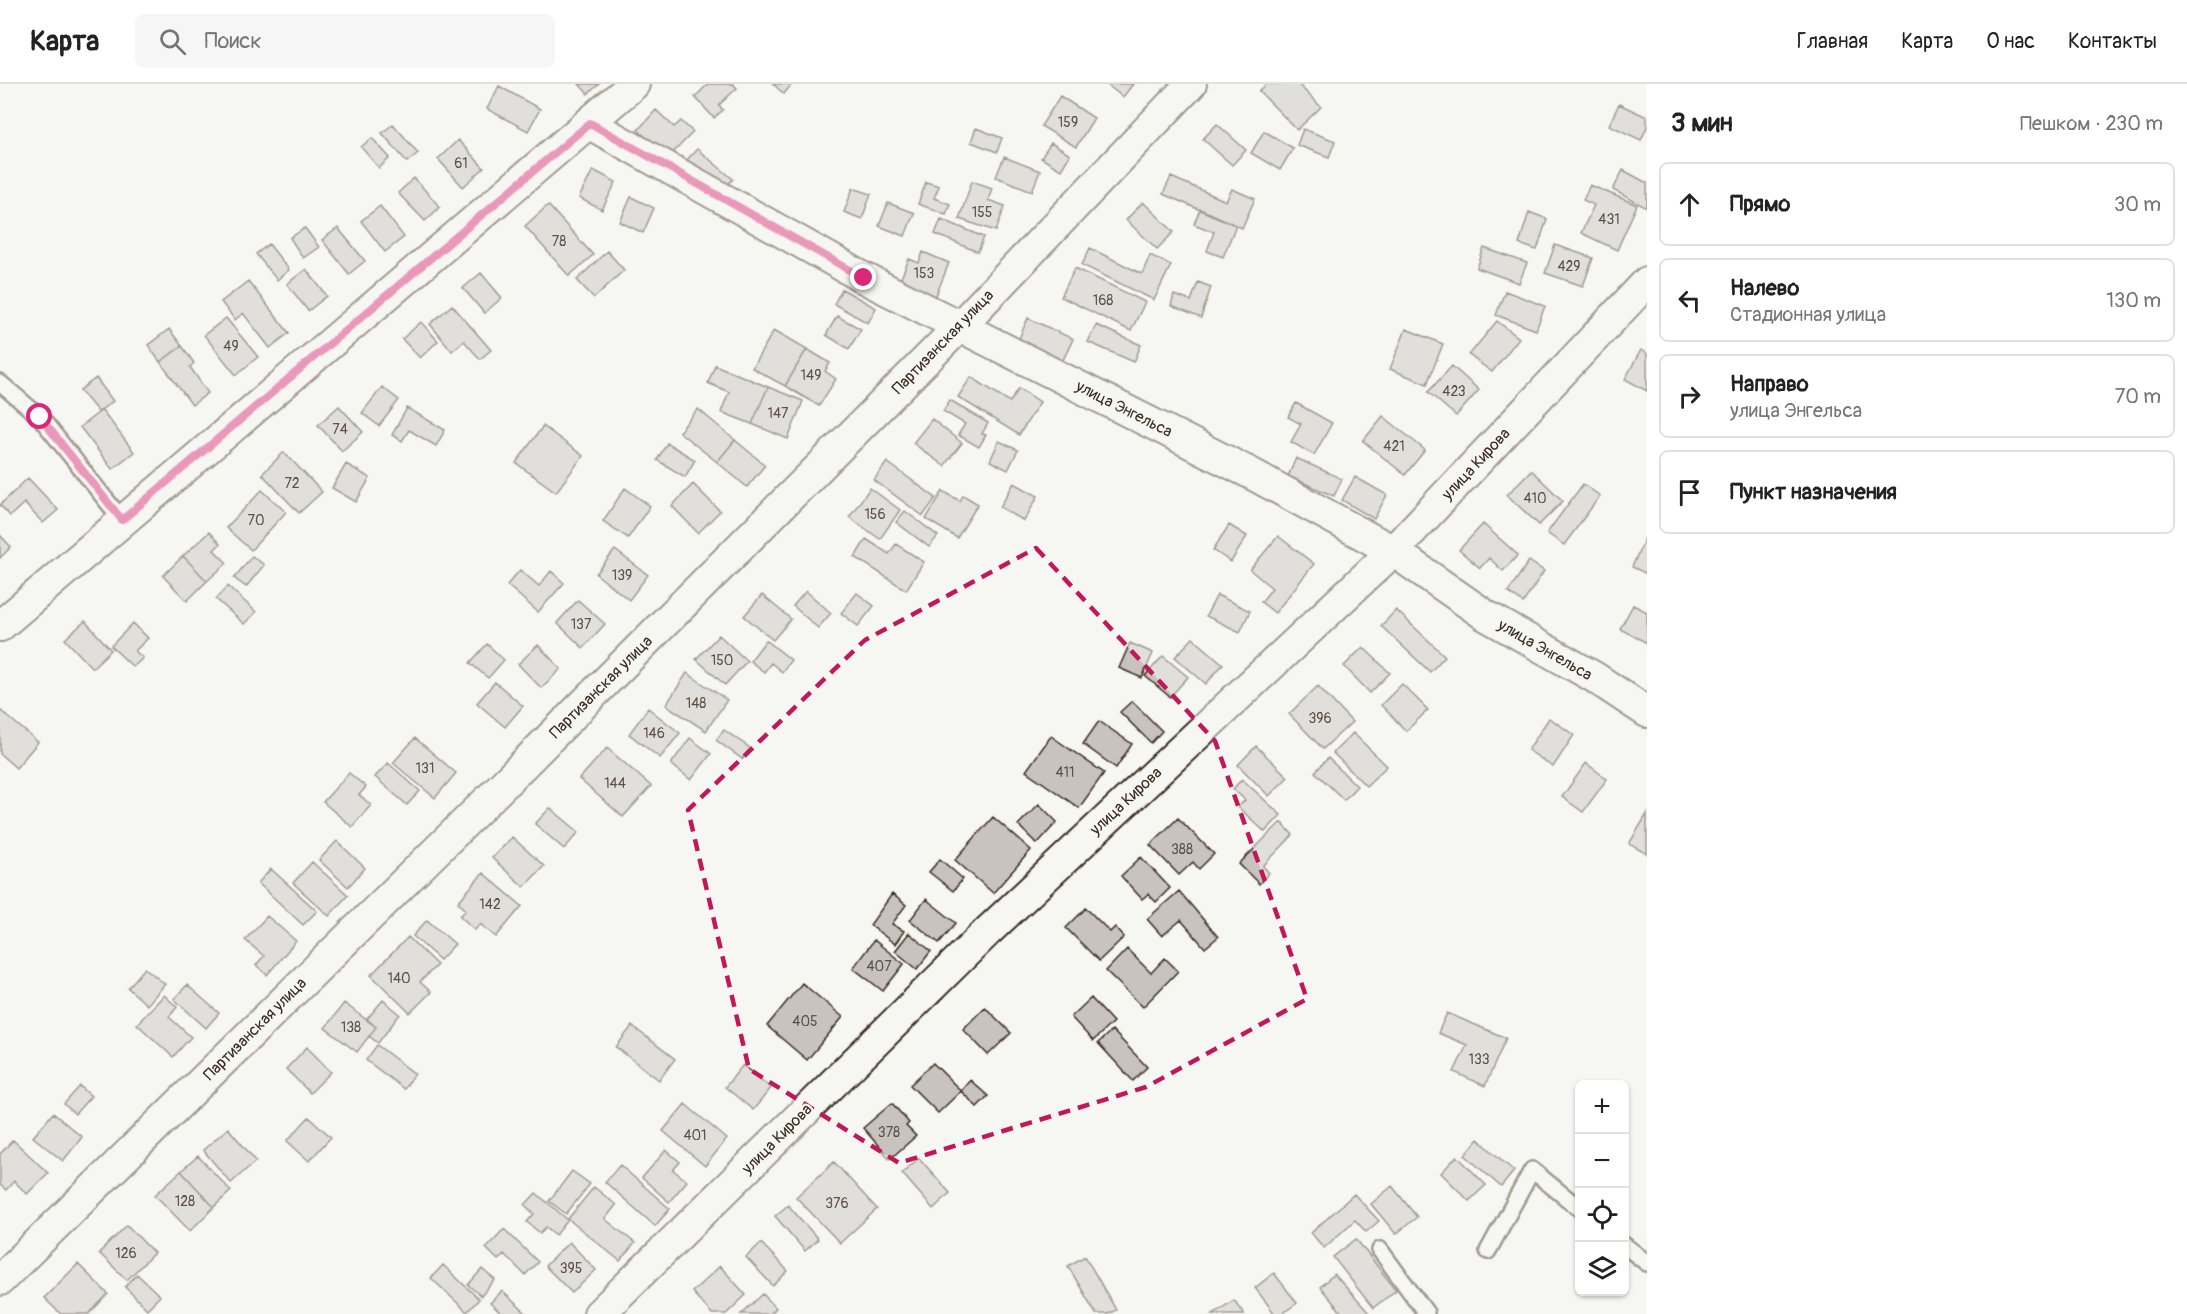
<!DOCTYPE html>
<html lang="ru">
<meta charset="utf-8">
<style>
body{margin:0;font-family:Pangolin,sans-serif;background:#f6f6f6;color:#222}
.controls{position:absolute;right:18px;bottom:18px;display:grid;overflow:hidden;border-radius:9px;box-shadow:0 2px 4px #0004}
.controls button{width:54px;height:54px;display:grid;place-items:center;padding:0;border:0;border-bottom:2px solid #e0e0e0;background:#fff;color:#222;font:30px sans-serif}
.stop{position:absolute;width:18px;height:18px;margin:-14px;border:4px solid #db2777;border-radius:50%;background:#fff}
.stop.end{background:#db2777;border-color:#fff;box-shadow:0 2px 6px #0008}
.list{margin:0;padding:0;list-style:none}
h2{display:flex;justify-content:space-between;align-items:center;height:78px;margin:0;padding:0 24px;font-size:26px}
h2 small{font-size:20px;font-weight:400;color:#767676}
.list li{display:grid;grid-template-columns:39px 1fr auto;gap:18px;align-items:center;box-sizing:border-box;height:84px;margin:0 12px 12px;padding:0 12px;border:2px solid #e0e0e0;border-radius:9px}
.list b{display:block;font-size:22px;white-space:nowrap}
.list p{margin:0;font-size:20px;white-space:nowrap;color:#767676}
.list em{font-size:20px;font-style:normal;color:#767676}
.icon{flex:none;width:33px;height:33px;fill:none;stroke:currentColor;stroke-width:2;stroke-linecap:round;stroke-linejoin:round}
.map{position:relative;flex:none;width:1647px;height:1230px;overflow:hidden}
header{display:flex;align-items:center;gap:36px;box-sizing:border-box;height:84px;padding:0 30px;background:#fff;border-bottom:2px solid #e0e0e0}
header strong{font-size:28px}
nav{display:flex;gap:33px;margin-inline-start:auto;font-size:21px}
.search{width:420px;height:54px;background:#f6f6f6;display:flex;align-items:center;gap:15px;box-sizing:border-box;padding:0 21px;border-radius:9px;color:#767676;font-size:22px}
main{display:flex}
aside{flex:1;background:#fff}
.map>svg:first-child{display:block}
.building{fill:#c8c3be;stroke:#3b2a1e;stroke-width:1.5}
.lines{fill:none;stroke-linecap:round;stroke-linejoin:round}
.service-casing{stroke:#3b2a1e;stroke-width:20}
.minor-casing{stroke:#3b2a1e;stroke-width:34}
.service{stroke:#f6f6f2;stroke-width:15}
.minor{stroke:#f6f6f2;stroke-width:30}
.route{stroke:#db2777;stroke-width:8}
.marked{fill:none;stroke:#c2185b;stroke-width:4.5;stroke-dasharray:12 8;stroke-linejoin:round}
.labels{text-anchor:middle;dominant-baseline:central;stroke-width:4.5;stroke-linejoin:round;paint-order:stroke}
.number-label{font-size:14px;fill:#5e5046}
.street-label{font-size:16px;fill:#3b2a1e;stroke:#f6f6f2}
</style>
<header>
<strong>Карта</strong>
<div class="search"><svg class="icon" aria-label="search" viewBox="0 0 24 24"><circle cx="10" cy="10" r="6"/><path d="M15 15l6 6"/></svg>Поиск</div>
<nav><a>Главная</a><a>Карта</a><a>О нас</a><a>Контакты</a></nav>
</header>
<main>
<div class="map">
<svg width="1647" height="1230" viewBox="0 0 1647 1230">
<rect width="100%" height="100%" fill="#f6f6f2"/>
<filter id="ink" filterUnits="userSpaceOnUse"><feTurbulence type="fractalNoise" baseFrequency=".0167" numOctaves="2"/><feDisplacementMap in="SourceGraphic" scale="12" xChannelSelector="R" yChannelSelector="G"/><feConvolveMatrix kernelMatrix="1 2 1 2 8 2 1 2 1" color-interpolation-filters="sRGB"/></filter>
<g filter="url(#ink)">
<path class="building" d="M579 0H599L588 10Z
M708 0H733L737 4 719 21 723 26 714 34 695 13Z
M773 0H792L784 10Z
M1106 0H1133L1123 13Z
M1267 0H1298L1321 23 1297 46 1259 7Z
M499 2 540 25 528 47 487 25Z
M1060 12 1094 34 1076 63 1041 42Z
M1619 20 1647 33V43L1641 56 1609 41Z
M656 26 674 43 681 37 693 48 668 74 638 46Z
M393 40 418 69 407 78 382 49Z
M1217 40 1246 66 1232 81 1203 55Z
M976 44 1002 54 997 68 971 58Z
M1303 45 1335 57 1329 73 1297 61Z
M1264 47 1293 64 1280 86 1251 69Z
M372 54 390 74 379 84 361 63Z
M458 56 484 84 463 103 438 75Z
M1051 59 1070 71 1061 86 1041 74Z
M697 65 733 95 721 108 686 77Z
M1004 73 1040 87 1032 107 996 93Z
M593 86 616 98 602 126 579 114Z
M1623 86 1647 99V124L1613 106Z
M1171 93 1226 117 1232 105 1255 115 1242 144 1163 110Z
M414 94 440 123 425 137 398 109Z
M972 97 992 104 988 116 1005 122 996 147 959 135Z
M926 98 939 102 934 114 950 120 946 130 918 120Z
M1590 101 1637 121 1617 166 1581 149 1594 121 1583 116Z
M853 104 871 110 862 135 844 128Z
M631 113 654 124 643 149 620 138Z
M1143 118 1174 148 1157 165 1126 136Z
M888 119 914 129 905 152 879 142Z
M548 121 593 171 569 192 525 142Z
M380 122 404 153 385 168 361 137Z
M1200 125 1236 141 1223 173 1207 167 1214 148 1194 140Z
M1529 128 1547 135 1537 166 1519 160Z
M941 135 984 153 978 168 935 150Z
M305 144 319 163 303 174 290 154Z
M338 144 365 177 349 190 322 156Z
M269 160 289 186 277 196 256 170Z
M1555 161 1593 174 1583 202 1545 189Z
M1090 164 1142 190 1150 171 1171 181 1154 216 1082 181Z
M1484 164 1527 179 1519 199 1477 184Z
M607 167 624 186 594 214 577 196Z
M923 168 949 179 935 214 899 199 909 175 919 179Z
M1075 184 1145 218 1131 247 1061 213Z
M306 185 327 212 308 227 287 200Z
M481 189 502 214 484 229 463 204Z
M248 197 289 249 270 264 243 229 235 236 221 218Z
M1198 198 1211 203 1201 234 1171 222 1174 211 1191 217Z
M842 205 876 224 868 239 834 220Z
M1505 207 1545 222 1536 246 1496 231Z
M452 221 491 266 480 275 464 257 452 267 430 240Z
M837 232 861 245 849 265 826 251Z
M226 234 258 273 236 291 204 251Z
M1028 234 1073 255 1062 278 1018 257Z
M1497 237 1519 254 1492 288 1469 271Z
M421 238 438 257 420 274 402 255Z
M1096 241 1141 261 1134 278 1088 258Z
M169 245 182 262 160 278 148 261Z
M1406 245 1443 260 1427 300 1390 285Z
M774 246 807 265 785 302 752 284Z
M182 262 194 279 190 283 208 309 192 321 160 278Z
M807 265 830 279 825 287 836 295 819 322 785 302Z
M1641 266 1647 270V307L1625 295Z
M715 281 768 303 752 340 721 328 729 308 708 299Z
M1452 282 1479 306 1456 332 1428 308Z
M971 293 1010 318 1019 304 1040 318 1019 351 958 313Z
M96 294 113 317 98 328 80 306Z
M382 303 399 316 379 342 362 329Z
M768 303 803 317 788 355 752 340Z
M950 316 988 339 982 350 986 351 979 363 958 351 965 340 943 327Z
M1296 319 1332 339 1314 371 1291 358 1301 340 1288 333Z
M339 322 363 348 342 367 318 341Z
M407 324 445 346 436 362 409 346 402 357 392 351Z
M698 325 735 356 717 378 679 348Z
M102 326 134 368 112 385 80 343Z
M1383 332 1425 366 1405 391 1363 357Z
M932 335 962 359 944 382 913 359Z
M543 342 583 372 556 408 516 379Z
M735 356 765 381 747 403 717 378Z
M999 357 1018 366 1008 386 990 377Z
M667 359 695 376 685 393 657 376Z
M284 368 322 408 299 429 262 390Z
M1296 374 1342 395 1334 412 1288 392Z
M887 378 936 414 923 432 874 396Z
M346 380 370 394 356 418 332 404Z
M1531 386 1563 417 1539 441 1507 411Z
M1355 393 1387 411 1374 435 1342 416Z
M28 394 58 426 43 439 24 419 10 432 0 421Z
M1014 399 1038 412 1024 437 1000 423Z
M693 400 720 427 698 449 672 422Z
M1583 400 1600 412 1564 461 1547 449Z
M625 404 650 422 628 454 603 437Z
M870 404 900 426 880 455 849 433Z
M262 406 286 428 251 466 226 444Z
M943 407 960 417 963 411 978 420 957 454 926 435Z
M905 427 938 452 929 463 896 438Z
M1483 440 1518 471 1503 487 1489 474 1480 484 1459 466Z
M1229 441 1247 452 1231 478 1213 466Z
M209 448 220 460 214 466 227 479 207 497 183 472Z
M1647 450V490L1632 483Z
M0 451 11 463 0 474Z
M1278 452 1314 480 1275 529 1261 518 1272 504 1250 486Z
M866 455 889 470 896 460 924 478 906 506 855 473Z
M615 466 648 491 629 516 596 490Z
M183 472 207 497 187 517 163 492Z
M252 472 264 481 246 503 234 494Z
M1529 477 1544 487 1523 519 1508 508Z
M520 486 539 502 551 487 564 499 538 528 507 501Z
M228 502 256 528 244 540 216 515Z
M806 507 831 529 818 544 793 522Z
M857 509 874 522 858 542 841 529Z
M762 511 791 535 773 556 744 532Z
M1217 511 1250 527 1240 548 1206 532Z
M578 516 605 540 583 564 557 539Z
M1633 521 1647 528V559L1620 545Z
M1396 526 1445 572 1430 588 1381 542Z
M85 537 111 566 92 584 65 555Z
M133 539 148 554 135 567 143 574 133 583 111 562Z
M719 551 747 577 725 601 696 575Z
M1193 554 1223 580 1206 600 1175 573Z
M766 556 791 576 782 588 771 579 764 588 750 577Z
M1130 559 1153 569 1142 594 1119 584Z
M487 560 504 576 488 594 470 579Z
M538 561 561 585 541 604 518 580Z
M1363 563 1390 589 1370 609 1344 582Z
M1163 572 1188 593 1170 613 1145 592Z
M687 589 727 616 706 647 666 621Z
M495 598 523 622 505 643 477 619Z
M1402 600 1428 626 1406 647 1381 621Z
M1318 602 1352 638 1323 665 1289 630Z
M1132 617 1162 647 1151 659 1120 628Z
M648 624 680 649 660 674 629 650Z
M0 626 38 658 16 684 0 670Z
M1549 634 1574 651 1553 683 1528 666Z
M1099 637 1132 660 1116 684 1083 660Z
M724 646 750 664 742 675 716 656Z
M1353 649 1387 682 1366 702 1333 669Z
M1051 652 1104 689 1079 724 1026 687Z
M415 654 456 689 435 714 393 679Z
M690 654 711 670 691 696 671 680Z
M1256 662 1288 693 1269 712 1238 681Z
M607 664 651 702 623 733 579 695Z
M1328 674 1357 702 1344 716 1315 688Z
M388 679 420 707 407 721 375 693Z
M1586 679 1607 695 1583 728 1562 713Z
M349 689 366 703 359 711 371 721 352 743 323 718Z
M1242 695 1281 731 1265 748 1238 723 1245 716 1233 705Z
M1039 720 1057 738 1037 760 1018 741Z
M550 724 579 748 564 765 535 740Z
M1647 730V770L1629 760Z
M993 733 1031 766 993 809 955 776Z
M1178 734 1214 770 1199 785 1193 778 1179 791 1150 761Z
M1281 738 1293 751 1263 782 1269 789 1259 800 1239 780Z
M512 753 544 782 524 803 492 774Z
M337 757 365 784 348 803 319 776Z
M1141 773 1170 804 1156 818 1148 810 1142 815 1121 792Z
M940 775 963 795 953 807 929 788Z
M312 778 348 811 329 832 293 799Z
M271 785 317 827 303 841 258 799Z
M483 789 522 822 496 853 480 840 475 846 460 832 466 826 458 818Z
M1179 807 1218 853 1205 864 1181 836 1162 852 1147 835Z
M892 810 906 821 892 840 904 847 895 860 870 841Z
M926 815 956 839 939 859 910 836Z
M1086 824 1110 848 1115 843 1124 853 1099 877 1066 844Z
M267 832 296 857 267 891 256 881 264 872 245 856Z
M427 836 455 860 440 876 413 852Z
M909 849 931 867 917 885 895 867Z
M408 853 437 881 420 898 431 908 410 929 371 891Z
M874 856 904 880 883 907 853 884Z
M1127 865 1151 889 1165 874 1178 887 1143 923 1106 887Z
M145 884 165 900 147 921 128 904Z
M802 899 843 933 807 976 767 942Z
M187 901 219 929 206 944 174 915Z
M164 911 177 923 169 933 191 953 173 973 137 940Z
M1091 914 1113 938 1093 957 1071 933Z
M383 916 400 930 378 959 369 952 376 943 367 935Z
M344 919 376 943 357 968 325 944Z
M985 923 1011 949 988 971 963 945Z
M1447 929 1506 954 1485 1002 1454 988 1467 961 1438 949Z
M632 942 675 975 659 996 616 963Z
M1112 946 1147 983 1133 997 1098 959Z
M377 961 415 990 404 1005 366 976Z
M307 963 331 988 310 1009 286 985Z
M933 979 961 1007 938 1029 910 1001Z
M743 981 771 1004 753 1026 725 1003Z
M970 996 988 1012 977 1023 961 1007Z
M80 1002 91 1012 75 1030 64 1020Z
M892 1019 909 1039 906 1042 916 1052 890 1075 863 1044Z
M685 1020 727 1055 705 1082 663 1047Z
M53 1029 82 1053 63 1077 33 1053Z
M309 1033 331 1053 309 1077 287 1057Z
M228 1044 256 1077 231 1099 203 1066Z
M1478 1055 1514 1087 1501 1103 1465 1071Z
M13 1056 48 1089 27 1110 14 1097 6 1106 0 1101V1070Z
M666 1066 680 1078 673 1086 687 1097 669 1118 642 1094Z
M198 1072 231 1107 214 1123 181 1087Z
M1457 1072 1486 1101 1469 1117 1441 1089Z
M919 1074 950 1109 933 1125 902 1089Z
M834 1078 877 1125 840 1159 796 1113Z
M620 1081 670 1125 655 1142 605 1098Z
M181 1087 214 1123 190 1147 155 1111Z
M572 1087 590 1100 566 1130 549 1117Z
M1392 1102 1417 1133 1396 1150 1371 1120Z
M594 1103 616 1121 605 1135 635 1159 620 1177 568 1135Z
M536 1109 568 1136 556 1151 546 1143 540 1149 527 1138 534 1130 525 1121Z
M1354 1110 1379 1137 1366 1148 1355 1136 1324 1164 1311 1149Z
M788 1121 818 1155 805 1167 775 1132Z
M127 1141 154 1169 127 1196 99 1169Z
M504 1145 538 1178 525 1191 504 1170 498 1176 486 1164Z
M1356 1155 1396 1206 1373 1224 1333 1173Z
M569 1158 596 1186 572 1209 545 1182Z
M761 1159 788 1187 773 1202 746 1173Z
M1085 1172 1116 1226 1108 1230H1096L1068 1182Z
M78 1180 108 1210 89 1230H61L44 1214Z
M443 1181 479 1215 467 1228 431 1194Z
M720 1182 746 1211 726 1230H712L692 1208Z
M482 1185 495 1196 481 1212 468 1201Z
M1274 1189 1297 1219 1282 1230H1275L1255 1204Z
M137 1190 160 1212 147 1225 125 1203Z
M1334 1190 1369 1229 1368 1230H1343L1320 1203Z
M502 1207 527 1230H502L490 1219Z
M763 1210 776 1224 770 1230H741Z
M1234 1216 1244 1230H1213Z"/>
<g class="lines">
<defs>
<path id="service" d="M0 299 40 333 122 436
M1624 1161 1647 1179
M1380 1166 1426 1229 1424 1230
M1488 1167 1532 1086 1580 1125"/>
<path id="minor" d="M590 40 864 194 1252 390 1393 467 1485 531 1594 593 1647 628
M0 542 634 0
M0 1196 488 716 959 243 1191 0
M599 1230 988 847 1393 467 1647 198"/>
</defs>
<use href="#service" class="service-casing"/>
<use href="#minor" class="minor-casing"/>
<use href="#service" class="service"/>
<use href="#minor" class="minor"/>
</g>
</g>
<g class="lines" filter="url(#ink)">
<path class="route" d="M40 333 122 436 590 39 864 194"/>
</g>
<path d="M0 0H1647V1230H0ZM1036 464 1215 657 1307 915 1146 1003 899 1079 749 985 688 726 865 556Z" fill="#f6f6f2" fill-opacity=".55" fill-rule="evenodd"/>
<path class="marked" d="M1036 464 1215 657 1307 915 1146 1003 899 1079 749 985 688 726 865 556Z"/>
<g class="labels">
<g class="number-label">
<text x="1068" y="38">159</text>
<text x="461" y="79">61</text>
<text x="982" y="128">155</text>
<text x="1609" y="135">431</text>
<text x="559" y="157">78</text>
<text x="1569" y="182">429</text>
<text x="924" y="189">153</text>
<text x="1103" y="216">168</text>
<text x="231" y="262">49</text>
<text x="811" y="291">149</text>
<text x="1454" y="307">423</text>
<text x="778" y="329">147</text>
<text x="340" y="345">74</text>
<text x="1394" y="362">421</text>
<text x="292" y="399">72</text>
<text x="1535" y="414">410</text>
<text x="875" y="430">156</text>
<text x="256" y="436">70</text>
<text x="622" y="491">139</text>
<text x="581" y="540">137</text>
<text x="722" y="576">150</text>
<text x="696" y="619">148</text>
<text x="1320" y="634">396</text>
<text x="654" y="649">146</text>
<text x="425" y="684">131</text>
<text x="1065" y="688">411</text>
<text x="615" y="699">144</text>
<text x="1182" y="765">388</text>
<text x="490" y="820">142</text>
<text x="879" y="882">407</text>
<text x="399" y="894">140</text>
<text x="805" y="937">405</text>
<text x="351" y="943">138</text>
<text x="1479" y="975">133</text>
<text x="889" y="1048">378</text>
<text x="695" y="1051">401</text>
<text x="185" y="1117">128</text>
<text x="837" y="1119">376</text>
<text x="126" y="1169">126</text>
<text x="571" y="1184">395</text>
</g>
<g class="street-label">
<text transform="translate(943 258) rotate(-46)">Партизанская улица</text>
<text transform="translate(1124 325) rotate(27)">улица Энгельса</text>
<text transform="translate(1476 380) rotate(-47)">улица Кирова</text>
<text transform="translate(1545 566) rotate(30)">улица Энгельса</text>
<text transform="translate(601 603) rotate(-45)">Партизанская улица</text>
<text transform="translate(1126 717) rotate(-43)">улица Кирова</text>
<text transform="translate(255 945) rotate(-45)">Партизанская улица</text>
<text transform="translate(777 1055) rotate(-45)">улица Кирова</text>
</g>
</g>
</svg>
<div class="controls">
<button>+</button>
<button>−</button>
<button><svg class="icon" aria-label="locate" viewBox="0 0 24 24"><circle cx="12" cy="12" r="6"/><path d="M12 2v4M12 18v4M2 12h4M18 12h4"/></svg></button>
<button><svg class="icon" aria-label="layers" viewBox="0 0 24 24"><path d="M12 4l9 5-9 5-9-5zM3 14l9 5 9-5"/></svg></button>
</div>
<div class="stop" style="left:40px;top:333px"></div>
<div class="stop end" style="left:864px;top:194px"></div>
</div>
<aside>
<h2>3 мин<small>Пешком · 230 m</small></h2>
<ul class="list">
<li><svg class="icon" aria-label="ahead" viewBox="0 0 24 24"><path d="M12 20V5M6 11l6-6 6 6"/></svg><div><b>Прямо</b></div><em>30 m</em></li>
<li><svg class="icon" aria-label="left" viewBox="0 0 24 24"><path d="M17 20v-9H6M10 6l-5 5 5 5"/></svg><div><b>Налево</b><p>Стадионная улица</p></div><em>130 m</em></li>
<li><svg class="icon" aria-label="right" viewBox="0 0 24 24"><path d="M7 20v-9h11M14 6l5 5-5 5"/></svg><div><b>Направо</b><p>улица Энгельса</p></div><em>70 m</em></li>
<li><svg class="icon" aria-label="arrive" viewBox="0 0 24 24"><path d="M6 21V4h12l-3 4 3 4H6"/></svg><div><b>Пункт назначения</b></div></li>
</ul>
</aside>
</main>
